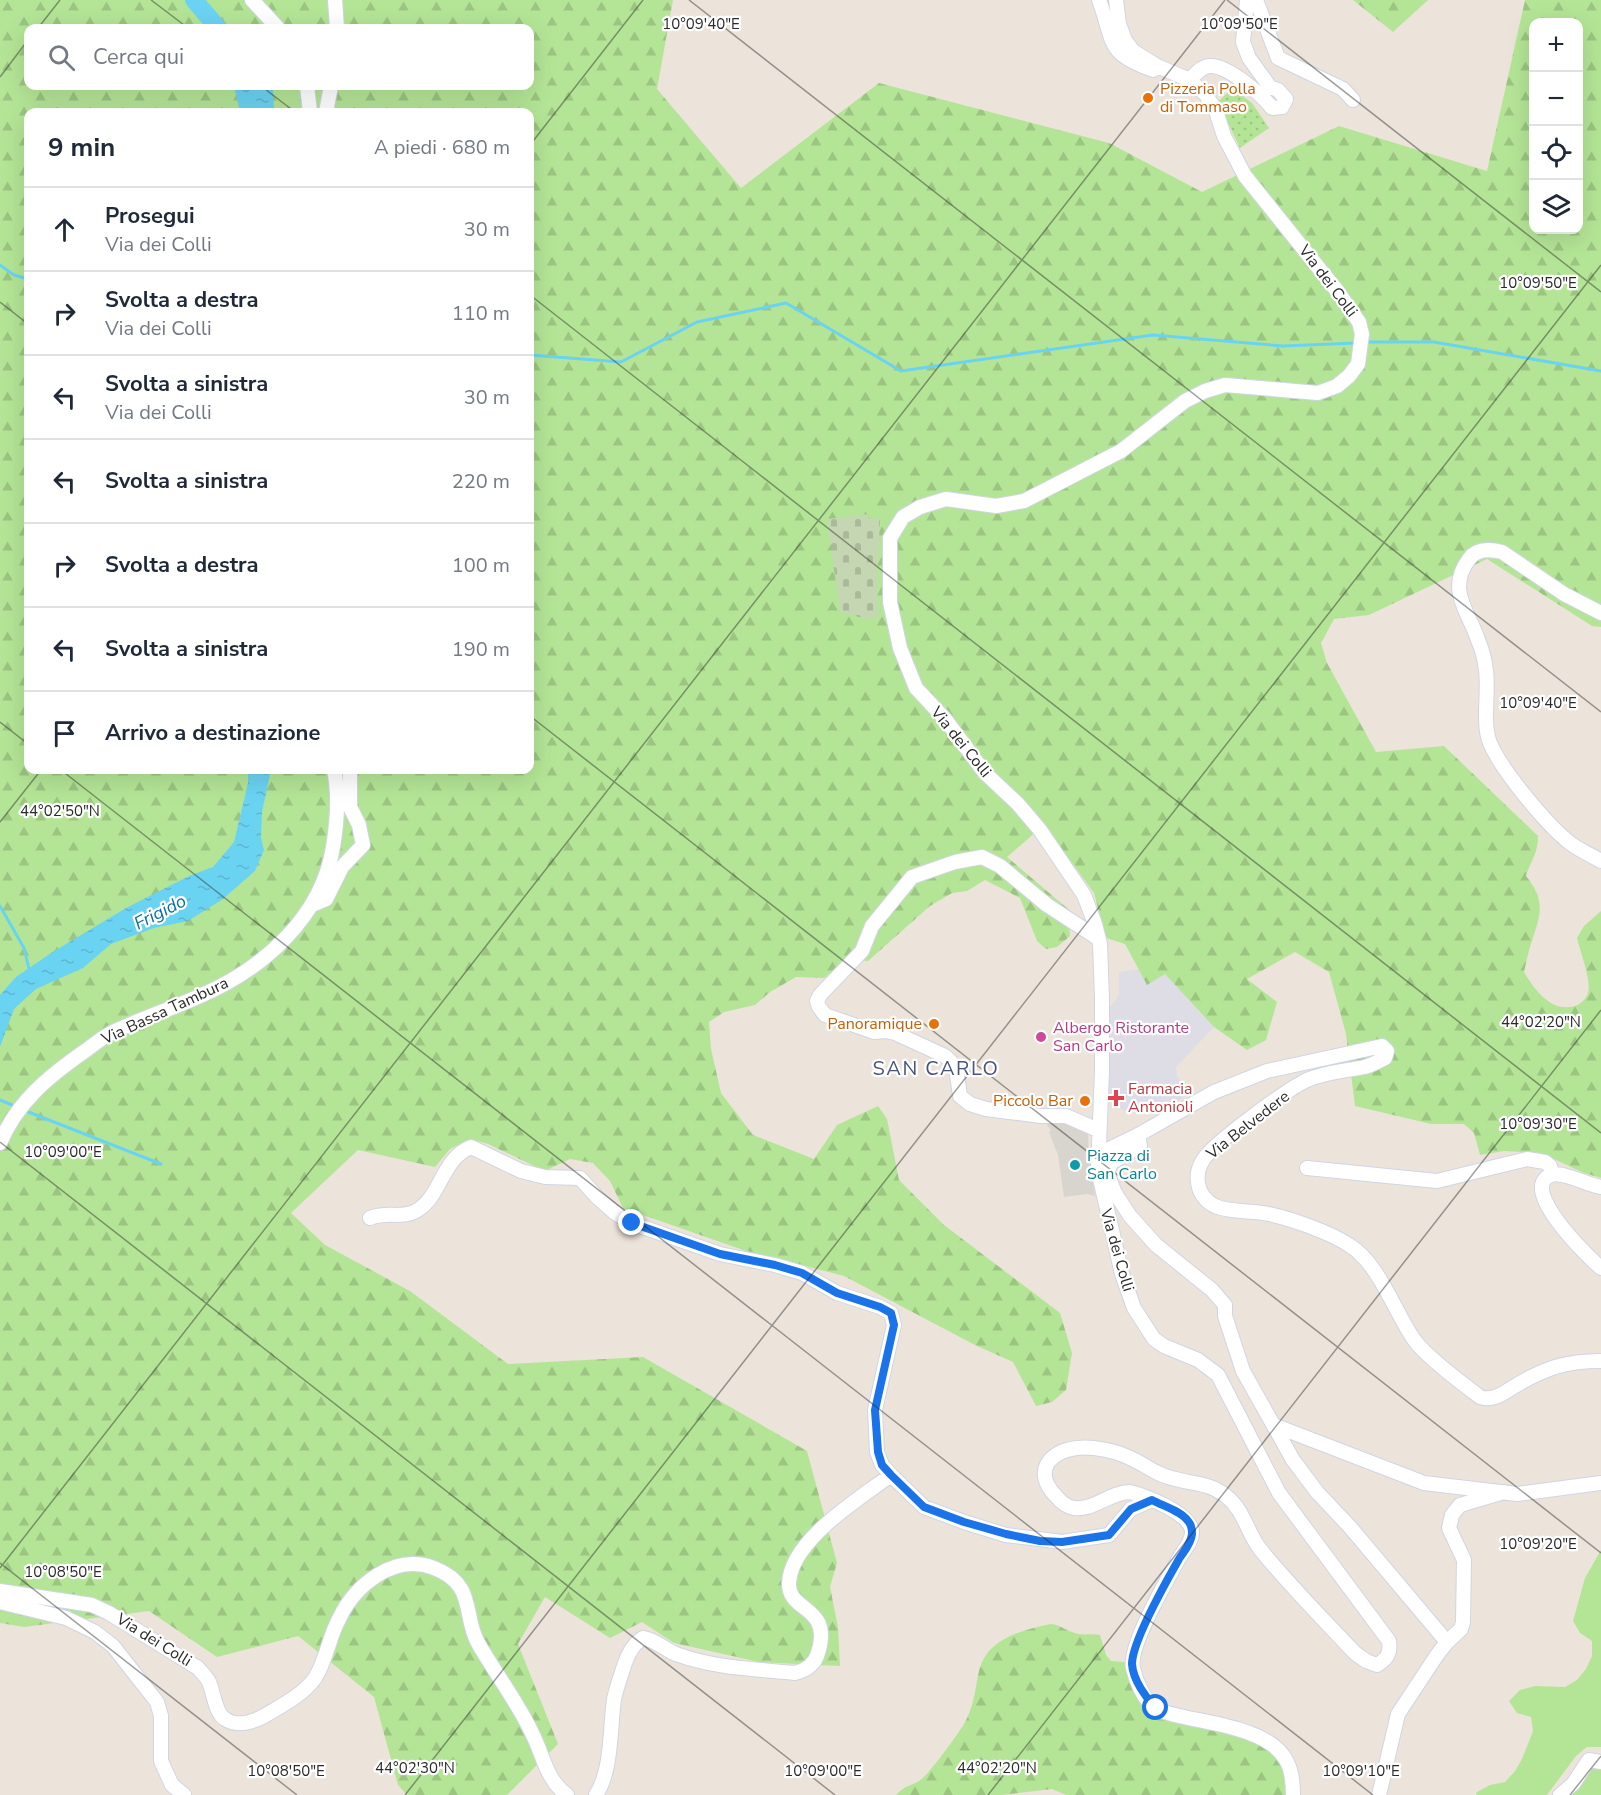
<!DOCTYPE html>
<html lang="it">
<meta charset="utf-8">
<style>
body{margin:0;font-family:"Nunito Sans",sans-serif;background:#f2f2f3;color:#1f2937}
.controls{position:absolute;right:18px;top:18px;display:grid;overflow:hidden;border-radius:12px;box-shadow:0 6px 24px #0002}
.controls button{width:54px;height:54px;display:grid;place-items:center;padding:0;border:0;border-bottom:2px solid #e0e1e3;background:#fff;color:#1f2937;font:30px sans-serif}
.stop{position:absolute;width:18px;height:18px;margin:-14px;border:4px solid #1a73e8;border-radius:50%;background:#fff}
.stop.end{background:#1a73e8;border-color:#fff;box-shadow:0 2px 6px #0008}
.list{margin:0;padding:0;list-style:none}
h2{display:flex;justify-content:space-between;align-items:center;height:78px;margin:0;padding:0 24px;font-size:26px}
h2 small{font-size:20px;font-weight:400;color:#747a83}
.list li{display:grid;grid-template-columns:39px 1fr auto;gap:18px;align-items:center;box-sizing:border-box;height:84px;padding:0 24px;border-top:2px solid #e0e1e3}
.list b{display:block;font-size:22px;white-space:nowrap}
.list p{margin:0;font-size:20px;white-space:nowrap;color:#747a83}
.list em{font-size:20px;font-style:normal;color:#747a83}
.icon{flex:none;width:33px;height:33px;fill:none;stroke:currentColor;stroke-width:2;stroke-linecap:round;stroke-linejoin:round}
.map{position:relative;flex:none;width:1601px;height:1795px;overflow:hidden}
.search{position:absolute;background:#fff;box-shadow:0 6px 24px #0002;left:24px;top:24px;width:510px;height:66px;display:flex;align-items:center;gap:15px;box-sizing:border-box;padding:0 21px;border-radius:12px;color:#747a83;font-size:22px}
.panel{position:absolute;background:#fff;box-shadow:0 6px 24px #0002;left:24px;top:108px;width:510px;height:666px;border-radius:12px}
.map>svg:first-child{display:block}
.industrial{fill:#dedce5}
.grass{fill:#b4e596}
.forest{fill:url(#forest-firs);fill-rule:evenodd}
.cemetery{fill:url(#cemetery-stones)}
.park{fill:url(#park-dots)}
.plaza{fill:#d8d4ce}
.water{fill:url(#water-ripples)}
.lines{fill:none;stroke-linecap:round;stroke-linejoin:round}
.stream{stroke:#6bd3f2;stroke-width:3}
.river{stroke:#6bd3f2;stroke-width:18}
.minor-casing{stroke:#d0d5e3;stroke-width:16}
.minor{stroke:#fff;stroke-width:14}
.route{stroke:#1a73e8;stroke-width:8}
.ticks{fill:none;stroke:#2a2a2a;stroke-width:1.5;stroke-opacity:0.45}
.food-dot{fill:#e8710a;stroke:#fff;stroke-width:2}
.hotel-dot{fill:#d1479c;stroke:#fff;stroke-width:2}
.health-dot{fill:#e0444e;stroke:#fff;stroke-width:2}
.culture-dot{fill:#0f9aa8;stroke:#fff;stroke-width:2}
.labels{text-anchor:middle;dominant-baseline:central;stroke-width:4.5;stroke-linejoin:round;paint-order:stroke}
.food-label{font-size:16px;fill:#c56008;stroke:#fff;text-anchor:end}
.street-label{font-size:16px;fill:#2a2a2a;stroke:#fff}
.hotel-label{font-size:16px;fill:#b23c85;stroke:#fff;text-anchor:start}
.health-label{font-size:16px;fill:#be3a42;stroke:#fff;text-anchor:start}
.culture-label{font-size:16px;fill:#0d838f;stroke:#fff;text-anchor:start}
.water-label{font-size:18px;font-style:italic;fill:#09719e;stroke:#fff}
.quarter-label{font-size:20px;letter-spacing:1.5px;fill:#49547c;stroke:#fff}
.ticks-label{font-size:15px;text-anchor:middle;fill:#2a2a2a;stroke:#fff;stroke-width:4.5;stroke-linejoin:round;paint-order:stroke}
</style>
<div class="map">
<svg width="1601" height="1795" viewBox="0 0 1601 1795">
<defs>
<pattern id="forest-firs" width="22" height="20" patternUnits="userSpaceOnUse" patternTransform="scale(1.5)"><rect width="22" height="20" fill="#b4e596"/><path d="M5 1l3.5 6h-7zM16 11l3.5 6h-7z" fill="#9bc581"/></pattern>
<pattern id="cemetery-stones" width="16" height="16" patternUnits="userSpaceOnUse" patternTransform="scale(1.5)"><rect width="16" height="16" fill="#c5d7b2"/><path d="M2 7V4a2 2 0 0 1 4 0v3zM10 15v-3a2 2 0 0 1 4 0v3z" fill="#a9b999"/></pattern>
<pattern id="park-dots" width="8" height="8" patternUnits="userSpaceOnUse" patternTransform="scale(1.5)"><rect width="8" height="8" fill="#b4e596"/><path d="M2 2h.1M6 6h.1" fill="none" stroke="#9bc581" stroke-width="1.8" stroke-linecap="round"/></pattern>
<pattern id="water-ripples" width="26" height="14" patternUnits="userSpaceOnUse" patternTransform="scale(1.5)"><rect width="26" height="14" fill="#6bd3f2"/><path d="M2 4q2-2 4 0t4 0M15 11q2-2 4 0t4 0" fill="none" stroke="#5db5d0"/></pattern>
</defs>
<rect width="100%" height="100%" fill="#ece4db"/>
<path class="industrial" d="M1139 969 1147 984 1165 974 1214 1027 1176 1067 1177 1076 1189 1093 1156 1115 1147 1101 1125 1111 1117 1106 1106 1094 1107 1009 1114 1003 1119 995V972Z"/>
<path class="grass" d="M1601 1550V1747H1587L1576 1756 1547 1795H1476L1477 1792 1490 1785 1505 1782 1515 1771 1522 1759 1533 1731 1531 1717 1517 1713 1509 1701 1520 1690 1535 1686 1565 1687 1577 1680 1586 1669 1592 1656V1641L1580 1633 1573 1621 1585 1578Z
M1601 1762V1795H1572L1589 1769Z"/>
<path class="forest" d="M0 0H673L657 89 741 188 879 83 1109 143 1202 192 1339 126 1487 171 1525 0H1601V627L1592 626 1487 559 1369 615 1334 619 1321 643 1327 663 1376 752 1444 746 1538 836C1538 854 1531 860 1526 876 1547 902 1540 915 1531 944 1528 953 1526 963 1524 972 1535 990 1551 1013 1575 1006 1581 1004 1585 1000 1588 993 1592 982 1580 951 1577 938L1584 926 1601 911V1178L1584 1173 1541 1153 1504 1151 1480 1155 1474 1133 1464 1124H1431L1355 1106 1346 1034 1329 972 1295 952 1247 979 1277 1002 1266 1040 1247 1050 1214 1027 1165 974 1147 985 1125 944 1106 938 1094 893 1044 825 1007 857 1074 914 1069 925 1070 936 1057 947 1046 949 1037 941 1020 898 985 880 967 891 952 893 930 906 868 961 848 959 824 978 796 977 770 992 755 1005 724 1012 709 1022 711 1049 721 1093 753 1135 814 1159 837 1125 878 1106 887 1119 899 1180 944 1225 1060 1313 1072 1353 1066 1390 1052 1402 1036 1406 1013 1362 975 1345 844 1276 743 1250 623 1208 610 1181 593 1163 570 1159 545 1171 488 1144 470 1139 450 1149 435 1167 358 1150 291 1213 325 1245 410 1291 508 1364 643 1357 807 1451 837 1563 830 1587 838 1627 840 1666 759 1662 674 1643 642 1622 610 1638 545 1597 518 1644 558 1744 507 1795H407L398 1785 374 1697 298 1636 217 1657 149 1611 24 1627 0 1623ZM1534 22H1578V230H1534ZM28 28H530V86H28ZM28 112H530V770H28Z
M1353 0H1428L1393 32Z
M1051 1624C1061 1625 1066 1631 1075 1633 1083 1636 1091 1633 1100 1635L1106 1655 1111 1661 1124 1662 1135 1668 1153 1704C1173 1712 1193 1721 1213 1728 1227 1733 1256 1738 1266 1746 1281 1756 1290 1777 1286 1795H1066L1052 1789 1002 1795H896C906 1785 908 1787 919 1781 928 1776 958 1734 964 1724 974 1707 975 1689 979 1671 987 1638 1022 1630 1051 1624Z"/>
<path class="cemetery" d="M868 514 869 519 878 518 880 521 877 575 878 618 867 619 840 612 827 519Z"/>
<path class="park" d="M1232 88 1252 103 1269 128 1240 148 1218 102Z"/>
<path class="plaza" d="M1067 1119 1088 1133 1089 1158 1095 1196 1087 1194 1064 1197 1058 1155 1049 1132 1051 1130 1043 1120Z"/>
<path class="water" d="M234 86H273L274 112H240Z
M248 770H271L262 812 261 838 264 850 255 871 223 899 188 921 154 928 111 944 83 968 36 989 14 1009 0 1047V995L16 977 51 953 126 908 189 876 213 867 234 842 248 783Z"/>
<g class="lines">
<path class="stream" d="M0 265 14 275 28 279
M1365 342H1434L1601 371
M530 355 621 362 697 322 786 303 901 371 1153 335 1283 346 1356 343
M0 906 24 948 29 969
M0 1100 12 1105
M26 1111 161 1164"/>
<path class="river" d="M194 0 218 28"/>
<defs>
<path id="minor" d="M252 0 278 28
M335 0 337 28
M1099 0C1115 43 1105 53 1153 70
M1116 0 1119 24 1125 40 1133 51 1157 66 1190 80 1206 95 1216 111 1224 136 1245 176 1338 292 1359 322 1362 334 1358 364 1349 376 1337 386 1318 393 1225 385 1205 391 1185 401 1121 451 1024 501 996 506 946 499 920 507 903 517 890 538V602L900 648 916 688 945 719 985 773 1018 804 1040 830 1084 895 1095 924 1100 944 1102 998V1071L1098 1170 1122 1274 1134 1308 1154 1339 1164 1346 1198 1360 1218 1375 1279 1493 1389 1641C1391 1653 1387 1659 1377 1665L1366 1661 1355 1653C1323 1619 1289 1585 1260 1549 1247 1532 1244 1510 1226 1496 1205 1479 1181 1485 1158 1473 1149 1469 1140 1462 1130 1458 1116 1451 1093 1446 1077 1448 1048 1451 1033 1473 1056 1496 1060 1501 1067 1507 1074 1508 1092 1511 1111 1492 1130 1492 1146 1496 1192 1514 1192 1532 1192 1543 1183 1551 1178 1560 1167 1581 1128 1646 1133 1668 1136 1681 1143 1698 1154 1707 1162 1713 1175 1715 1184 1717 1214 1724 1270 1730 1286 1760 1292 1770 1293 1783 1293 1795
M1256 0 1278 58 1343 89 1353 100
M1190 80C1195 74 1201 67 1209 66 1227 64 1262 95 1272 108L1282 107 1286 99 1278 90 1270 87 1249 58 1243 42 1247 0
M307 86 310 112
M326 112 331 86
M1601 613 1564 594 1502 552C1490 549 1477 548 1469 559 1446 590 1469 612 1478 640 1482 649 1485 661 1486 671 1489 692 1482 724 1490 743 1502 771 1546 824 1570 843 1579 850 1591 855 1601 861
M312 905 326 899 342 867 363 845 359 825 350 807V770
M1098 1130 1066 1116H1041L986 1109 970 1104 960 1096 956 1067 945 1056 895 1033 885 1031 874 1032 825 1015 819 1007 817 1001 820 995 862 951 872 926 912 877 955 862 982 857 1000 866 1047 905 1099 939
M1138 1135 1140 1146 1111 1163 1108 1171 1109 1178 1115 1193 1130 1216 1156 1245 1212 1290 1225 1305V1316L1243 1371 1293 1460 1317 1492 1350 1527 1447 1642
M0 1143C17 1102 49 1076 85 1051 93 1045 102 1038 111 1033 140 1019 171 1009 200 996 263 969 322 917 333 847 337 823 339 793 334 770
M1097 1152H1103L1138 1135 1214 1092 1267 1071 1382 1046 1387 1051 1385 1058C1378 1061 1371 1066 1364 1067 1345 1071 1325 1072 1307 1080 1288 1089 1213 1143 1203 1160 1193 1176 1197 1197 1215 1206 1231 1213 1252 1210 1269 1214 1292 1219 1329 1232 1349 1245 1379 1263 1395 1313 1415 1341 1427 1357 1464 1385 1480 1397 1493 1402 1505 1392 1515 1386 1545 1368 1566 1361 1601 1361
M1307 1168 1437 1181 1527 1159 1545 1162 1550 1166 1552 1175
M1601 1187C1587 1185 1563 1171 1551 1175 1517 1188 1588 1257 1601 1268
M370 1218C386 1211 402 1219 416 1211 442 1196 441 1159 471 1147L521 1171 545 1177 580 1178 598 1198 614 1212 631 1223 720 1254 775 1265 802 1273 837 1293 880 1307 891 1313 894 1325 875 1410 877 1452 882 1465 891 1475 924 1507 964 1522 1006 1535 1062 1542 1109 1535 1131 1509 1152 1500
M1276 1426 1424 1483 1517 1494 1601 1483
M0 1591 92 1605 109 1613 198 1668C202 1673 207 1677 209 1682 214 1693 215 1713 225 1719 237 1727 253 1722 264 1716 281 1706 303 1695 315 1678 326 1661 329 1637 339 1619 355 1585 394 1553 434 1568 477 1585 462 1614 478 1643 495 1673 517 1701 532 1733 543 1754 546 1780 567 1795
M0 1602 66 1618 95 1632 113 1646 157 1702 161 1716V1761L172 1785 184 1795
M596 1795C612 1771 610 1728 614 1699 616 1690 619 1681 622 1672 626 1659 631 1645 643 1638 656 1640 664 1649 676 1654 713 1668 756 1669 795 1673 807 1670 815 1664 818 1653 833 1605 788 1613 789 1583 791 1540 859 1499 891 1475
M1379 1795 1398 1714 1437 1655 1447 1642 1461 1629 1463 1622 1464 1560 1449 1528 1452 1515 1460 1505 1504 1492
M1560 1795 1573 1784 1589 1760 1601 1762"/>
</defs>
<use href="#minor" class="minor-casing"/>
<use href="#minor" class="minor"/>
</g>
<g class="lines">
<path class="route" d="M632 1223 720 1254 775 1265 802 1273 837 1293 880 1307 891 1313 894 1325 875 1410 878 1452 882 1465 891 1475 924 1507 964 1522 1006 1534 1040 1541 1062 1542 1109 1535 1131 1509 1152 1500C1163 1506 1181 1511 1188 1521 1191 1524 1192 1530 1192 1534 1191 1544 1184 1551 1179 1559 1167 1580 1132 1641 1132 1664 1133 1680 1146 1698 1156 1708"/>
</g>
<path class="ticks" d="M151 0 188 28M689 0 1601 712M1227 0 1601 292M38 28 60 0M0 77 28 40M261 86 295 112M530 145 643 0M530 295 1601 1133M0 302 28 324M530 716 1601 1553M0 722 28 744M61 770 1373 1795M0 822 41 770M0 1142 835 1795M0 1563 297 1795M0 1568 1225 0M405 1795 1601 265M988 1795 1601 1010M1570 1795 1601 1756"/>
<g class="food-dot">
<circle cx="1148" cy="98" r="6"/>
<circle cx="934" cy="1024" r="6"/>
<circle cx="1085" cy="1101" r="6"/>
</g>
<circle class="hotel-dot" cx="1041" cy="1037" r="6"/>
<path class="health-dot" d="M1113 1089h6v6h6v6h-6v6h-6v-6h-6v-6h6z"/>
<circle class="culture-dot" cx="1075" cy="1165" r="6"/>
<g class="labels">
<g class="food-label">
<text x="1160" y="89" text-anchor="start">Pizzeria Polla<tspan x="1160" dy="18">di Tommaso</tspan></text>
<text x="922" y="1024">Panoramique</text>
<text x="1073" y="1101">Piccolo Bar</text>
</g>
<g class="street-label">
<text transform="translate(1328 281) rotate(53)">Via dei Colli</text>
<text transform="translate(961 742) rotate(51)">Via dei Colli</text>
<text transform="translate(165 1011) rotate(-25)">Via Bassa Tambura</text>
<text transform="translate(1248 1125) rotate(-38)">Via Belvedere</text>
<text transform="translate(1117 1250) rotate(74)">Via dei Colli</text>
<text transform="translate(154 1640) rotate(32)">Via dei Colli</text>
</g>
<g class="hotel-label">
<text x="1053" y="1028">Albergo Ristorante<tspan x="1053" dy="18">San Carlo</tspan></text>
</g>
<g class="health-label">
<text x="1128" y="1089">Farmacia<tspan x="1128" dy="18">Antonioli</tspan></text>
</g>
<g class="culture-label">
<text x="1087" y="1156">Piazza di<tspan x="1087" dy="18">San Carlo</tspan></text>
</g>
<g class="water-label">
<text transform="translate(160 912) rotate(-27)">Frigido</text>
</g>
<g class="quarter-label">
<text x="936" y="1068">SAN CARLO</text>
</g>
</g>
<g class="ticks-label">
<text x="701" y="29">10°09'40"E</text>
<text x="1239" y="29">10°09'50"E</text>
<text x="1538" y="288">10°09'50"E</text>
<text x="1538" y="708">10°09'40"E</text>
<text x="60" y="816">44°02'50"N</text>
<text x="1541" y="1027">44°02'20"N</text>
<text x="1538" y="1129">10°09'30"E</text>
<text x="63" y="1157">10°09'00"E</text>
<text x="1538" y="1549">10°09'20"E</text>
<text x="63" y="1577">10°08'50"E</text>
<text x="415" y="1773">44°02'30"N</text>
<text x="997" y="1773">44°02'20"N</text>
<text x="286" y="1776">10°08'50"E</text>
<text x="823" y="1776">10°09'00"E</text>
<text x="1361" y="1776">10°09'10"E</text>
</g>
</svg>
<div class="controls">
<button>+</button>
<button>−</button>
<button><svg class="icon" aria-label="locate" viewBox="0 0 24 24"><circle cx="12" cy="12" r="6"/><path d="M12 2v4M12 18v4M2 12h4M18 12h4"/></svg></button>
<button><svg class="icon" aria-label="layers" viewBox="0 0 24 24"><path d="M12 4l9 5-9 5-9-5zM3 14l9 5 9-5"/></svg></button>
</div>
<div class="stop" style="left:1156px;top:1708px"></div>
<div class="stop end" style="left:632px;top:1223px"></div>
<div class="search"><svg class="icon" aria-label="search" viewBox="0 0 24 24"><circle cx="10" cy="10" r="6"/><path d="M15 15l6 6"/></svg>Cerca qui</div>
<section class="panel">
<h2>9 min<small>A piedi · 680 m</small></h2>
<ul class="list">
<li><svg class="icon" aria-label="ahead" viewBox="0 0 24 24"><path d="M12 20V5M6 11l6-6 6 6"/></svg><div><b>Prosegui</b><p>Via dei Colli</p></div><em>30 m</em></li>
<li><svg class="icon" aria-label="right" viewBox="0 0 24 24"><path d="M7 20v-9h11M14 6l5 5-5 5"/></svg><div><b>Svolta a destra</b><p>Via dei Colli</p></div><em>110 m</em></li>
<li><svg class="icon" aria-label="left" viewBox="0 0 24 24"><path d="M17 20v-9H6M10 6l-5 5 5 5"/></svg><div><b>Svolta a sinistra</b><p>Via dei Colli</p></div><em>30 m</em></li>
<li><svg class="icon" aria-label="left" viewBox="0 0 24 24"><path d="M17 20v-9H6M10 6l-5 5 5 5"/></svg><div><b>Svolta a sinistra</b></div><em>220 m</em></li>
<li><svg class="icon" aria-label="right" viewBox="0 0 24 24"><path d="M7 20v-9h11M14 6l5 5-5 5"/></svg><div><b>Svolta a destra</b></div><em>100 m</em></li>
<li><svg class="icon" aria-label="left" viewBox="0 0 24 24"><path d="M17 20v-9H6M10 6l-5 5 5 5"/></svg><div><b>Svolta a sinistra</b></div><em>190 m</em></li>
<li><svg class="icon" aria-label="arrive" viewBox="0 0 24 24"><path d="M6 21V4h12l-3 4 3 4H6"/></svg><div><b>Arrivo a destinazione</b></div></li>
</ul>
</section>
</div>
